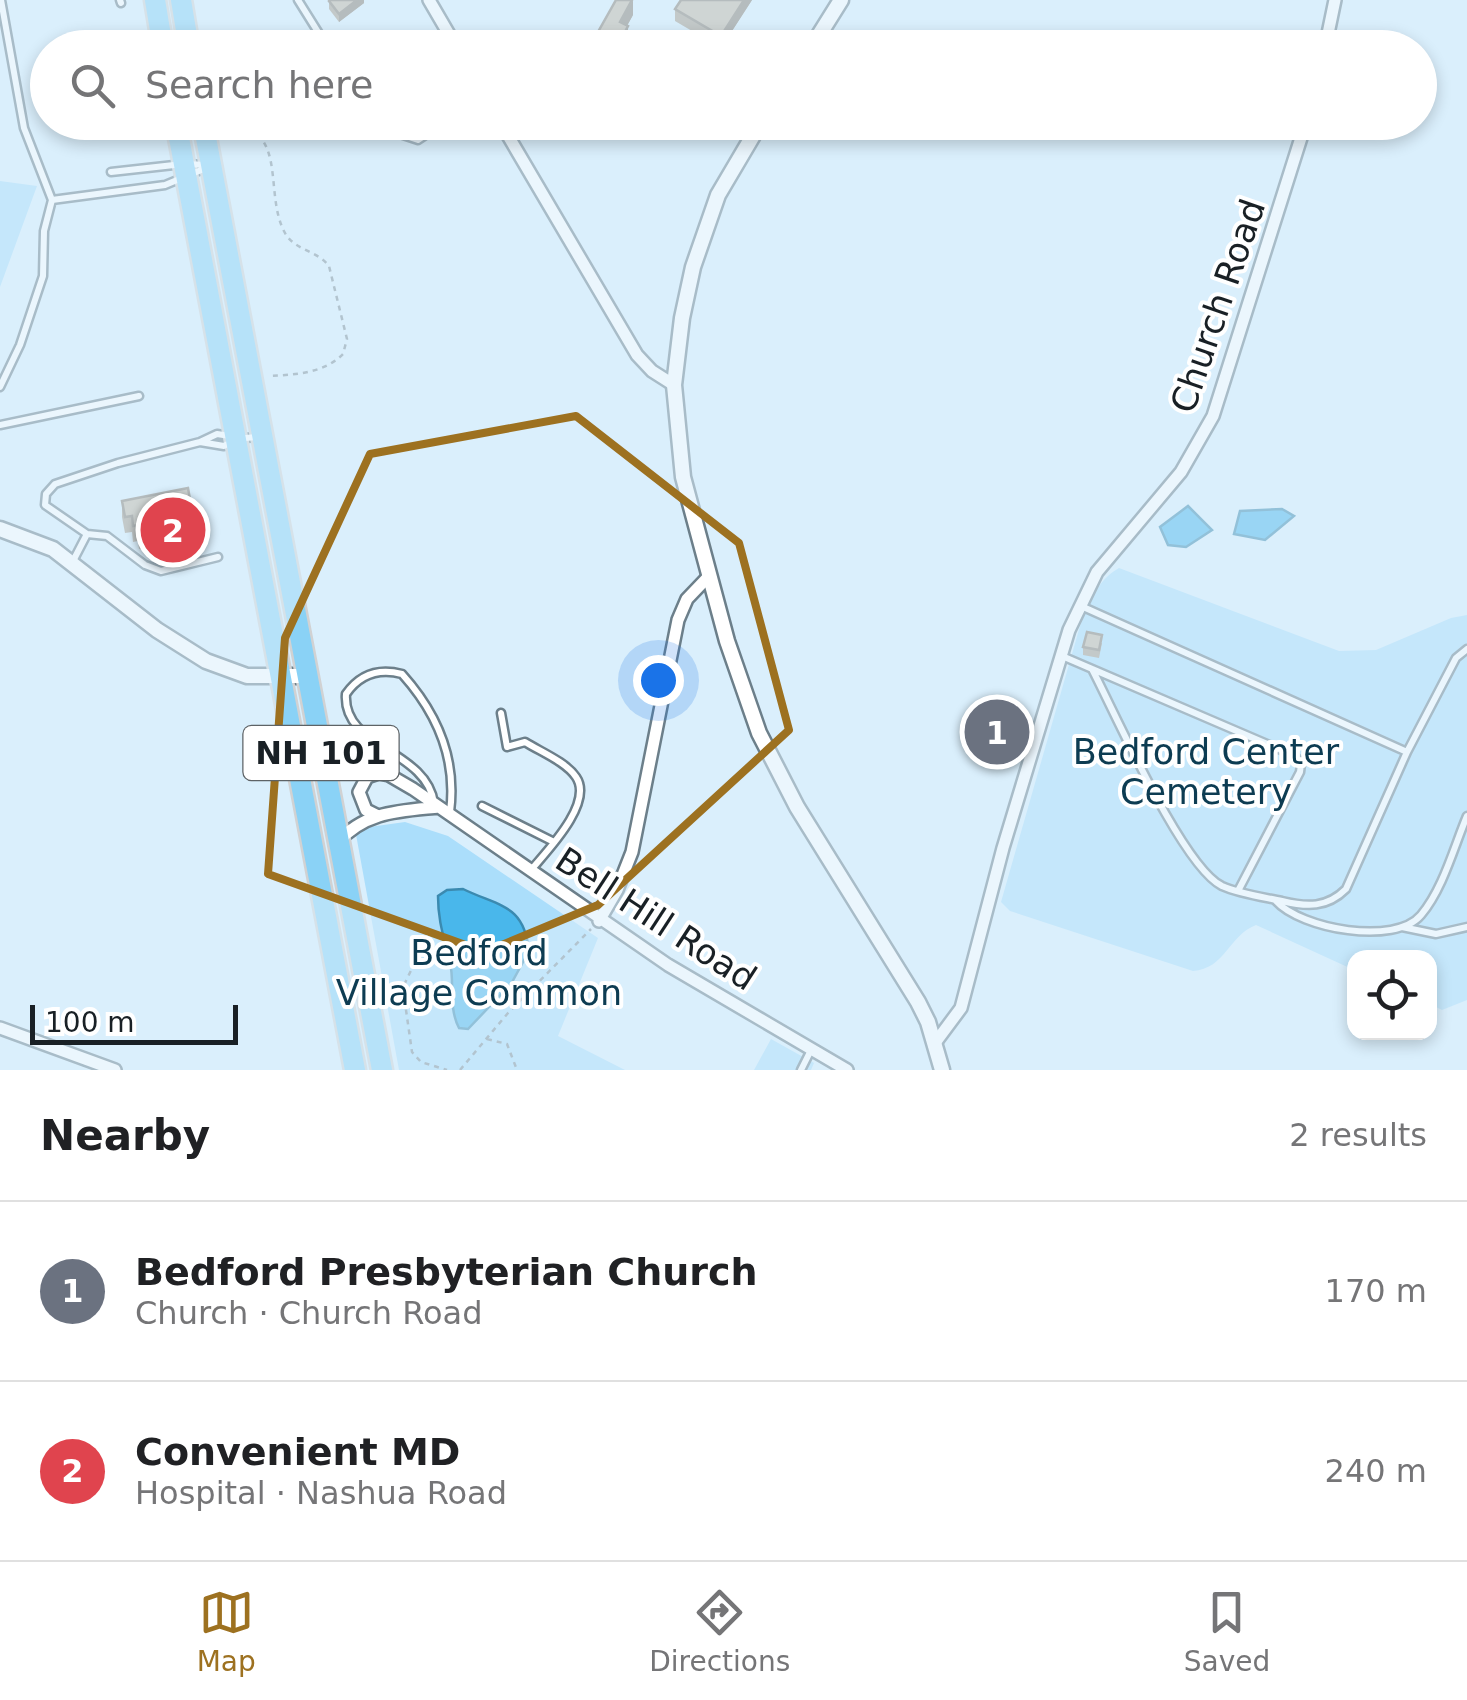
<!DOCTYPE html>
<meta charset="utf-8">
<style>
body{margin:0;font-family:"DejaVu Sans",sans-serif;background:#f6f6f6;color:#202124}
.controls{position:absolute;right:30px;bottom:30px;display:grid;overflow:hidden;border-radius:20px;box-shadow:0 5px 15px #0003}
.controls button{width:90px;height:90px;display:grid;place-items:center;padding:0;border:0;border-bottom:2px solid #e0e0e0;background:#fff;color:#202124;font:50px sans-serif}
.scale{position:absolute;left:30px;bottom:25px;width:208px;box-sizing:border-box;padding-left:10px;border:5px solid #192025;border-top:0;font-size:28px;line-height:35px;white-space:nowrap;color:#192025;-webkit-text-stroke:8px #fff;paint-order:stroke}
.you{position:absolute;left:658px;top:680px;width:35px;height:35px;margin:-25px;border:8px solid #fff;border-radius:50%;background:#1a73e8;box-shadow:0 0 0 15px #1a73e833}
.badge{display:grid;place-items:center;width:65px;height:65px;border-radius:50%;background:#9d7120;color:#fff;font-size:32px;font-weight:700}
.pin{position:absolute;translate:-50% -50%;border:5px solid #fff;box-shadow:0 2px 10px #0006}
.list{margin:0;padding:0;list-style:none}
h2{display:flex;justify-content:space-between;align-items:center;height:130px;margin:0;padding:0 40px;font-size:42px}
h2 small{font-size:32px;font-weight:400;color:#757577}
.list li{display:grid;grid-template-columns:65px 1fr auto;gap:30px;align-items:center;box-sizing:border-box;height:180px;padding:0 40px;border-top:2px solid #e0e0e0}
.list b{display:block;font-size:38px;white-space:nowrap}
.list p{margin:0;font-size:32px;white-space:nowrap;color:#757577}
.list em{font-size:32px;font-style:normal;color:#757577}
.icon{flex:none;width:55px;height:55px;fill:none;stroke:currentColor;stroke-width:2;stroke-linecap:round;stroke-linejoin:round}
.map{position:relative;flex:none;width:1467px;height:1070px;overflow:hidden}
.search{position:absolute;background:#fff;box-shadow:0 5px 15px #0003;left:30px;right:30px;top:30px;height:110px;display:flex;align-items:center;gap:25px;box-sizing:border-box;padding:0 35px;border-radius:55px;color:#757577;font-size:38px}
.sheet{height:490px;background:#fff}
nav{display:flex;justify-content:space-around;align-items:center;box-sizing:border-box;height:140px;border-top:2px solid #e0e0e0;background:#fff;font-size:28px;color:#757577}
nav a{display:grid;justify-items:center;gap:5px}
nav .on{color:#9d7120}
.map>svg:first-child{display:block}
.green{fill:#abdefb}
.water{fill:#49b7eb;stroke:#3b8ab0;stroke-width:2.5}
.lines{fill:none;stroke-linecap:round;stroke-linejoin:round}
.service-casing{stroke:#6c7f8a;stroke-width:11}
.minor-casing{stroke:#6c7f8a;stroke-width:16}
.tertiary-casing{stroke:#6c7f8a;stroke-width:19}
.trunk-casing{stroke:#d1d2d3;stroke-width:25}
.path{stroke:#819099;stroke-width:2.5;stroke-dasharray:5 5;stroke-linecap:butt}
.service{stroke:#fff;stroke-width:6}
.minor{stroke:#fff;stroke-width:11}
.tertiary{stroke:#fff;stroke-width:14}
.trunk{stroke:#8ad2f6;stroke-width:20}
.wall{fill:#a69c8d}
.shaded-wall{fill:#877f73}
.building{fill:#c1b5a4;stroke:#877f73;stroke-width:2.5}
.marked{fill:none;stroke:#9d7120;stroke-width:8;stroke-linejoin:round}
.labels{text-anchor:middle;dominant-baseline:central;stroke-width:8;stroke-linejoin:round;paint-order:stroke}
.shield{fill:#fff;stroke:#5e6366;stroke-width:2.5}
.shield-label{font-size:32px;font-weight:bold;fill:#192025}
.street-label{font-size:35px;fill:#192025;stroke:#fff}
.park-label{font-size:35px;fill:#0d3c52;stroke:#fff}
</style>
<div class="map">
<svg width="1467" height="1070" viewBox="0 0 1467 1070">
<rect width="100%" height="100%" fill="#daeffc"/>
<path class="green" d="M0 181 37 186 0 287Z
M1119 568 1339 651 1376 650 1451 618 1467 615V1000L1442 1010 1430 1004V958H1354V970L1256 925C1229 935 1225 969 1193 971L1010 911 1001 902 1080 626C1089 604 1097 580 1119 568Z
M405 822 448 836 598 938 558 1036 625 1070H399L355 829Z
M771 1039 814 1063 811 1070H754Z"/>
<path class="water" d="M1188 506 1212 530 1186 547 1168 545 1160 527Z
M1282 509 1294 516 1265 540 1234 534 1240 511Z
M463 889C500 907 524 904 529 951L511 984 468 1029 459 1028C448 1007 455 984 450 962 444 937 438 922 438 896L447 890Z"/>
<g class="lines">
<defs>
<path id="service" d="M120 0 121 3
M298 0 328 48
M387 122 403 135 418 140 445 122
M111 172 183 164 209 165
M52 200 165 185 206 168
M0 387 20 345 43 276 44 231 52 200 24 128 1 0
M0 425 139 396
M200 442 217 434 230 436
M218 557 161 571 145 565 107 536 87 534 45 505 46 494 55 484 118 463 200 442 224 446 236 439 256 437
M72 563 87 534
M1081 606 1407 752
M1062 656 1295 756 1301 764 1300 772 1238 891
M1092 669C1116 715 1182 866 1222 886 1240 894 1263 897 1282 901 1307 907 1327 908 1346 889L1407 752 1456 658 1467 649
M501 713 507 747 525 742C541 752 566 762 576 777 594 803 547 851 531 870
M434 803C426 749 342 748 346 694 360 674 379 668 402 674 437 713 457 759 450 812
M482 806 554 842
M1276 901C1301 929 1395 946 1421 915 1443 889 1454 847 1467 816
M1402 927 1436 934 1467 927
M801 1070 811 1050"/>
<path id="minor" d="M429 0 457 48
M1325 48 1335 0
M500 122 637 355 652 371 674 385
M376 815 366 810 359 792 367 777 379 773 389 775 413 789 668 965 847 1070
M337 843C365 811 400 811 439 807
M599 921 617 890 632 852 678 620 687 599 709 576
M0 1028 115 1070
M935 1043 961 1008 1003 848 1069 630 1097 572 1181 472 1213 416 1306 122"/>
<path id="tertiary" d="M811 48 841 0
M761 122 718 195 693 267 682 318 674 385 683 477 727 641 759 733 797 807 918 1002 928 1022 942 1070
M0 529 53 549 157 630 206 661 247 676H308"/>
<path id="trunk" d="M155 0 163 48
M181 0 189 48
M176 122 355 1070
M203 122 382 1070"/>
</defs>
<use href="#service" class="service-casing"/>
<use href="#minor" class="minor-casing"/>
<use href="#tertiary" class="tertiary-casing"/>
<use href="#trunk" class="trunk-casing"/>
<path class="path" d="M220 125C292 121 262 192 285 233 294 250 318 251 329 266L347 339 343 354C325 373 294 375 269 376
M415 962 405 983 404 996 412 1052 421 1062 447 1070
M487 1039 507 1044 517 1070
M460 1070 508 1013 591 929"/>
<use href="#service" class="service"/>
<use href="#minor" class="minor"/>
<use href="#tertiary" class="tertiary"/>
<use href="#trunk" class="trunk"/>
</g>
<path class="wall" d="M364 0V3L339 22 329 9V1Z
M752 0 721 48 675 21V9Z
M633 15 627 26 628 42 625 48H598V32Z
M122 501 194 522V538L139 549 138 541 133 542 132 532 125 533 122 517Z
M1102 643 1099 658 1083 655V647Z"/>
<path class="shaded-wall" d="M357 0H364V3L339 22V14Z
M633 0V15L620 38V22Z
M744 0H752L721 48V36Z
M628 26V42L625 48H619V43Z"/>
<path class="building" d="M330 0H357L339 14 329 1Z
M616 0H632L620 22 628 26 619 43 598 32Z
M681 0H744L721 36 675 9Z
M188 488 194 522 139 533 138 525 133 526 132 516 125 517 122 501Z
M1087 632 1102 635 1099 650 1083 647Z"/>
<path d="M0 0H1467V1070H0ZM576 416 739 543 789 730 598 905 485 952 268 874 285 638 370 454Z" fill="#daeffc" fill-opacity=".55" fill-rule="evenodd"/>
<path class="marked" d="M576 416 739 543 789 730 598 905 485 952 268 874 285 638 370 454Z"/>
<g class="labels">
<rect class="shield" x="243.5" y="726" width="155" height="54" rx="8"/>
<g class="shield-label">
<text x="321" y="753">NH 101</text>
</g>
<g class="street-label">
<text transform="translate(1218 306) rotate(-71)">Church Road</text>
<text transform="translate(656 919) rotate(33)">Bell Hill Road</text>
</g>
<g class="park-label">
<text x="1206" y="752">Bedford Center<tspan x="1206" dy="40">Cemetery</tspan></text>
<text x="479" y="953">Bedford<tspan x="479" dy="40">Village Common</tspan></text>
</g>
</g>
</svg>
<div class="controls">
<button><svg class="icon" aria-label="locate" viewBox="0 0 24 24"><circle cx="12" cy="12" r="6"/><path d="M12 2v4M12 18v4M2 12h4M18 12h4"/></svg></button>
</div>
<div class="scale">100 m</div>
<div class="you"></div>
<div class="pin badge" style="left:997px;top:732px;background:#6b7280">1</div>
<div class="pin badge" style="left:173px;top:530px;background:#e0444e">2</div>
<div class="search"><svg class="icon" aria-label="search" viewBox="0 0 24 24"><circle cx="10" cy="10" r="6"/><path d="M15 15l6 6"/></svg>Search here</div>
</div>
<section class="sheet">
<h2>Nearby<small>2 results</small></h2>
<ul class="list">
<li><span class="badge" style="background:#6b7280">1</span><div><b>Bedford Presbyterian Church</b><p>Church · Church Road</p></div><em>170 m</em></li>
<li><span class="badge" style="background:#e0444e">2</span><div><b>Convenient MD</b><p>Hospital · Nashua Road</p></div><em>240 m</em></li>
</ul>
</section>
<nav>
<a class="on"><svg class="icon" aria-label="map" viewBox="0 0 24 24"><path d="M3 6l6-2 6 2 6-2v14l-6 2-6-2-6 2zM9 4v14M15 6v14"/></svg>Map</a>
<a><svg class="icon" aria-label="directions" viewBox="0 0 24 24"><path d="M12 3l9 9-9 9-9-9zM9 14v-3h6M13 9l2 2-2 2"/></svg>Directions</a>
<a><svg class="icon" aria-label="saved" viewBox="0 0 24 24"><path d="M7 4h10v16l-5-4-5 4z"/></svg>Saved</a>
</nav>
